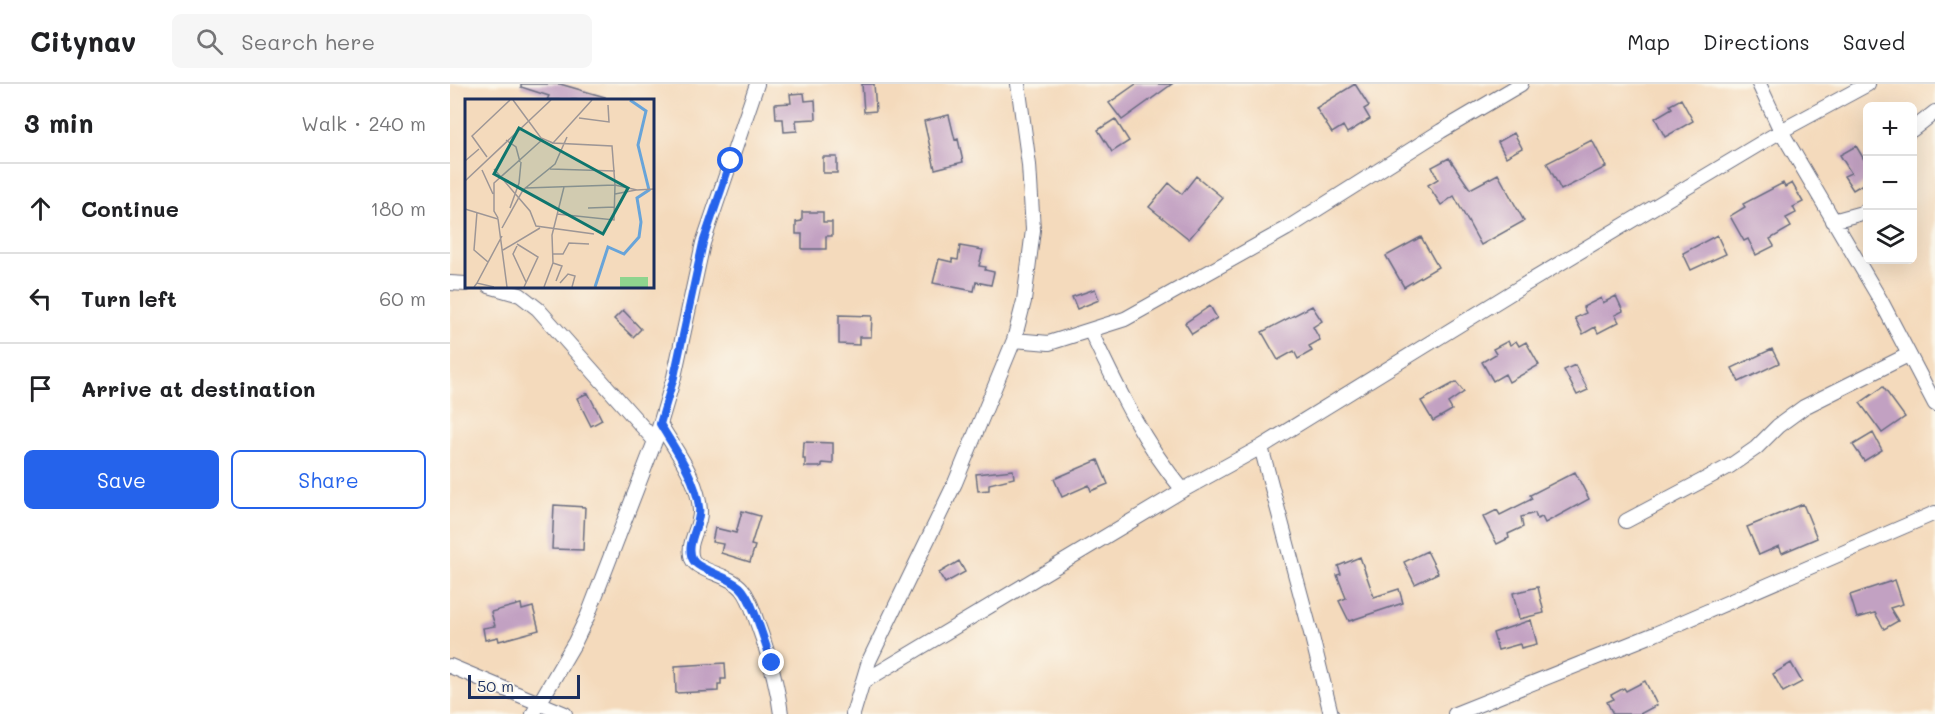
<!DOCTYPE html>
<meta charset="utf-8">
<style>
body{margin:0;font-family:Mali,sans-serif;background:#f6f6f6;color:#202124}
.controls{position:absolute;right:18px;top:18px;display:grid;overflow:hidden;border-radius:9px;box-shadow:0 6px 24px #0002}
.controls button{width:54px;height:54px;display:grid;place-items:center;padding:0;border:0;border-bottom:2px solid #e0e0e0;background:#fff;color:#202124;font:30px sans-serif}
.scale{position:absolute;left:18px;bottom:15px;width:112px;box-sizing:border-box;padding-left:6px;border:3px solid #1b2f5e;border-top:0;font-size:16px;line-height:21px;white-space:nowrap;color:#1b2f5e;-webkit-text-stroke:4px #fbf7ec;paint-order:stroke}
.stop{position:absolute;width:18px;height:18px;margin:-14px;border:4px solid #2563eb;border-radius:50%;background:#fff}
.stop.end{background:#2563eb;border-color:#fff;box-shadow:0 2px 6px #0008}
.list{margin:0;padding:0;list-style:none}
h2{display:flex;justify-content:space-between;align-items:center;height:78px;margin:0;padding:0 24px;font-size:26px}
h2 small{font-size:20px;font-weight:400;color:#757577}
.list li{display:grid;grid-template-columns:39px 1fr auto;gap:18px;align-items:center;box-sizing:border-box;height:90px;padding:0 24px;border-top:2px solid #e0e0e0}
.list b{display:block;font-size:22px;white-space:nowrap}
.list em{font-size:20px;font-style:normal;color:#757577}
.actions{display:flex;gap:12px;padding:18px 24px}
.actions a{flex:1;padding:14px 0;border:2px solid #2563eb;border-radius:9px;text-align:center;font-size:21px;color:#2563eb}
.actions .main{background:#2563eb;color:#fff}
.icon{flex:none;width:33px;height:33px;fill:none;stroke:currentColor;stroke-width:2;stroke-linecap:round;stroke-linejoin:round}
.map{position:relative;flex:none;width:1485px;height:630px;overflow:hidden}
header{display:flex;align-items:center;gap:36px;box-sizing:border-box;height:84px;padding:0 30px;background:#fff;border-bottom:2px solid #e0e0e0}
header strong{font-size:28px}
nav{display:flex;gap:33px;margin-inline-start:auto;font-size:21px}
.search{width:420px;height:54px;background:#f6f6f6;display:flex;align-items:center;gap:15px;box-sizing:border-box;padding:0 21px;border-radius:9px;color:#757577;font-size:22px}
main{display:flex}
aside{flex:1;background:#fff}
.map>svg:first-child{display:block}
.building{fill:#c2a1c2}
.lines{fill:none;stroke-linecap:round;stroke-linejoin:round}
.street-casing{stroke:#676b7f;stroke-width:16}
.street{stroke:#fff;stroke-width:14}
.route{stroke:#2563eb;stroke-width:8}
.inset-river{fill:none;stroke:#68a4d9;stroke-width:3}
.inset-road{fill:none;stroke:#9d9696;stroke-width:1.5}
.view{fill:#0f766e;fill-opacity:0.15;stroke:#0f766e;stroke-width:3}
.inset-edge{fill:none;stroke:#1b2f5e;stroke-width:3}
</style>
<header>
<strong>Citynav</strong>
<div class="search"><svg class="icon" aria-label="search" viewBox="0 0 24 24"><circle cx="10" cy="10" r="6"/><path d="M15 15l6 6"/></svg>Search here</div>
<nav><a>Map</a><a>Directions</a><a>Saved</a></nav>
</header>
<main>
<aside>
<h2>3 min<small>Walk · 240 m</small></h2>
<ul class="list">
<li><svg class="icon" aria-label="ahead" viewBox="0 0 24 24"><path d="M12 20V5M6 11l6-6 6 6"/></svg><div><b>Continue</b></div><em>180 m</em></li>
<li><svg class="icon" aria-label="left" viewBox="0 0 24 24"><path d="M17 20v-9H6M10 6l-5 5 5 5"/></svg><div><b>Turn left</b></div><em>60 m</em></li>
<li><svg class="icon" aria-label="arrive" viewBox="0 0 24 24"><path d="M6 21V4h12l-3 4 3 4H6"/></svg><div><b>Arrive at destination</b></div></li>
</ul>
<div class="actions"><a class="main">Save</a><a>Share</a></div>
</aside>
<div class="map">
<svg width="1485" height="630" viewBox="0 0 1485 630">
<rect width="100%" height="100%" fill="#fbf7ec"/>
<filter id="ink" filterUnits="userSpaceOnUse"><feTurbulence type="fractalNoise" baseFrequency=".0167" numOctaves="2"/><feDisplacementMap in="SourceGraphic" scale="12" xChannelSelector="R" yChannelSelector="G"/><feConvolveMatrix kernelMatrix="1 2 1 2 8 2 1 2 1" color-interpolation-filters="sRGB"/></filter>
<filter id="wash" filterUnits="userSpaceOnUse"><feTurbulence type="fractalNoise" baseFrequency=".008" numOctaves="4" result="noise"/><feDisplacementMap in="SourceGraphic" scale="24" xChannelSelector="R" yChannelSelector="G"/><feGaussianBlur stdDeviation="1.35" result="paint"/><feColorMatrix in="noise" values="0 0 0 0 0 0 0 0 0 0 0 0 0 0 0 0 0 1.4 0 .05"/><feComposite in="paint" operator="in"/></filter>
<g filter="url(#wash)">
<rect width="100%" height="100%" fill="#f4dabc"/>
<g id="blocks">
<path class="building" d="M71 0H110L155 13 154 16H97L99 12 71 3Z
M412 0H424L426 27 414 28Z
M686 0H722L672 36 659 19Z
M905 0 919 22 914 25 920 35 897 49 893 42 882 49 866 24Z
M354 9 355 17 365 16 366 35 346 36 347 47 334 48 333 35H326L325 20 341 19 340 10Z
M1231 15 1243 37 1215 53 1205 34 1222 24 1220 21Z
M499 31 505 56 508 55 513 78 485 85 474 37Z
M665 35 679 57 662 68 648 46Z
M1064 49 1072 64 1056 73 1048 58Z
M1142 56 1156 83 1111 106 1097 79Z
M1406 62 1418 82V97L1403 106 1394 92 1401 89 1390 71Z
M373 73H387V89H373Z
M999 74 1020 105 1048 90 1074 137 1031 161 1004 112 991 121 978 101 988 95 982 83Z
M746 92 773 114 739 155 699 123 719 99 732 110Z
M1333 99 1335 103 1342 99 1353 118 1343 123 1346 129 1336 134 1341 143 1320 155 1324 162 1306 171 1298 155 1294 157 1280 132 1295 123 1293 120Z
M352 128H373V138H382V152H376V165H352V150H346V138L352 137Z
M1267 151 1276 170 1241 186 1233 169Z
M971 153 988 183 954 203 936 172Z
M510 162 533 166 529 182 536 183 535 186 544 188 541 201 526 198 524 207 483 199 489 175 502 178V175L508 176Z
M645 205 649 216 627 225 622 213Z
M1166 212 1173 227 1165 231 1169 238 1148 249 1145 243 1133 250 1125 234 1136 229 1133 223 1151 214 1153 219Z
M760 222 767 234 742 250 735 239Z
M862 222 872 237 863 243 870 256 859 262 862 267 848 275 844 267 828 276 812 248Z
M173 226 191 245 183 253 164 235Z
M389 231 422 232 421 253H409V261L389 260Z
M1058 257 1060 261 1066 257 1069 262 1076 258 1089 281 1059 298 1055 290 1043 297 1032 278 1046 270 1043 265Z
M1322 265 1329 279 1289 298 1282 284Z
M1125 281 1138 306 1127 311 1114 286Z
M1006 298 1014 308 998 319 1002 326 983 337 971 317Z
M1433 303 1455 333 1432 349 1410 319Z
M138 309 152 336 141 342 127 314Z
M1423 349 1432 366 1414 377 1403 361Z
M354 358 383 359V380L372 379V382L369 383H355V375H353Z
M648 376 658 400 641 407 639 401 612 413 604 395Z
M563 386 564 394 539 400V406L528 407 526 390Z
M1125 388 1139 415 1095 439 1092 433 1087 435 1085 429 1071 433 1073 443 1058 450 1059 454 1047 460 1033 433 1047 426 1050 431 1082 415 1080 411Z
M1353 420 1367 454 1332 469 1329 462 1309 471 1297 443Z
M104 421 135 423 133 466 102 465Z
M292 427 310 432 301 461 305 462 300 478 271 469 273 460 262 458 265 444 286 449Z
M977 467 988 489 965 500 954 478Z
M910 473 924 513 949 505 953 519 899 537 889 517 896 514 887 491 891 490 888 482Z
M509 477 515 488 495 499 489 489Z
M1445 496 1453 520 1440 524 1448 537 1434 545 1425 529 1407 534 1400 511Z
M1088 503 1094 529 1069 535 1063 509Z
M71 520 72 526 83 523 89 546 49 557 48 553 35 556 33 544 45 542 41 528Z
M1081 536 1087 560 1071 564 1070 560 1048 566 1043 549Z
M275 579 276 595H271V600H268V607L226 609 225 582Z
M1341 579 1352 598 1333 608 1323 590Z
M1195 597 1207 621 1190 630H1163L1157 618 1164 615 1161 611 1174 604 1176 607Z"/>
</g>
</g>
<g filter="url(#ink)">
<use href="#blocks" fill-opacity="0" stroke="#676b7f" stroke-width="1.5"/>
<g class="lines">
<defs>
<path id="street" d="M1418 0 1331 47 1431 217 1485 320
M1462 46 1485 28
M1383 137 1412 129 1418 125
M0 199 16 200
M39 202 70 211 88 225 205 357
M640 246C666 301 693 359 733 406
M564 256 599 259 675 235 836 145 991 47 1071 0
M210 340C225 366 249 396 250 427 251 443 236 459 242 475 248 488 280 490 292 505 300 514 303 527 307 538 318 568 327 598 331 630
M811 363 861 549 881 630
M1176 437 1280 382 1306 364 1328 342 1354 323 1458 271
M0 582 115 630
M413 598 733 406 811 363 1069 204 1331 47 1309 0
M83 630 125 558 138 531 205 357 224 293 253 159 307 0
M403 630 419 577 505 399 564 256 574 217 583 146 579 81 568 0
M1005 630 1205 550 1485 429"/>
</defs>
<use href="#street" class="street-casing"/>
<use href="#street" class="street"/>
</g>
</g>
<g class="lines" filter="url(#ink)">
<path class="route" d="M281 77 253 159 224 293 210 340C225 365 246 394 249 423 252 440 234 460 243 476 248 486 277 491 290 503 303 515 315 560 322 579"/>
</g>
<g transform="translate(15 15)">
<rect width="189" height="189" fill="#f4dabc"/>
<path d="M155 178H183V188H155Z" fill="#8fd48e"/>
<path class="inset-river" d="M130 188 143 148 159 155 174 138 176 123 172 99 184 91 173 46 181 12 165 1"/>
<path class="inset-road" d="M48 1 76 39 88 44M114 19 144 23 143 6M41 41 51 48 55 63M22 58 7 37 45 1M0 62 14 50M29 70 65 112 71 127 129 135M85 70 150 72M17 71 28 95M0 82 86 1M60 89 150 86 147 47 88 44 127 1M150 95 171 91M45 109 54 84 56 63M123 109 150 108M0 110 33 120 42 188M12 113 9 151 23 163M92 115 149 121 150 86 172 91 189 90M33 119 29 112V84L78 40M37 129 58 91 90 65 102 38M52 145 73 158 59 188M52 147 48 155 61 183M38 151 75 129M88 155H98L104 144 124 145M88 164 97 167 91 182M12 184 37 137M95 184 103 175 110 177 107 188M9 188 12 184 29 188M79 188 88 164 87 136 99 88"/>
<path class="view" d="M54 29 163 89 138 135 29 75Z"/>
<rect width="189" height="189" class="inset-edge"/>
</g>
</svg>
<div class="controls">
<button>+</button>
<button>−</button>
<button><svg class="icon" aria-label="layers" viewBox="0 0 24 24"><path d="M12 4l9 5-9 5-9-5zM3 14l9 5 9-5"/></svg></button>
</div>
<div class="scale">50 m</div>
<div class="stop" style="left:281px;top:77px"></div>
<div class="stop end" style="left:322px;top:579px"></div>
</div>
</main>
